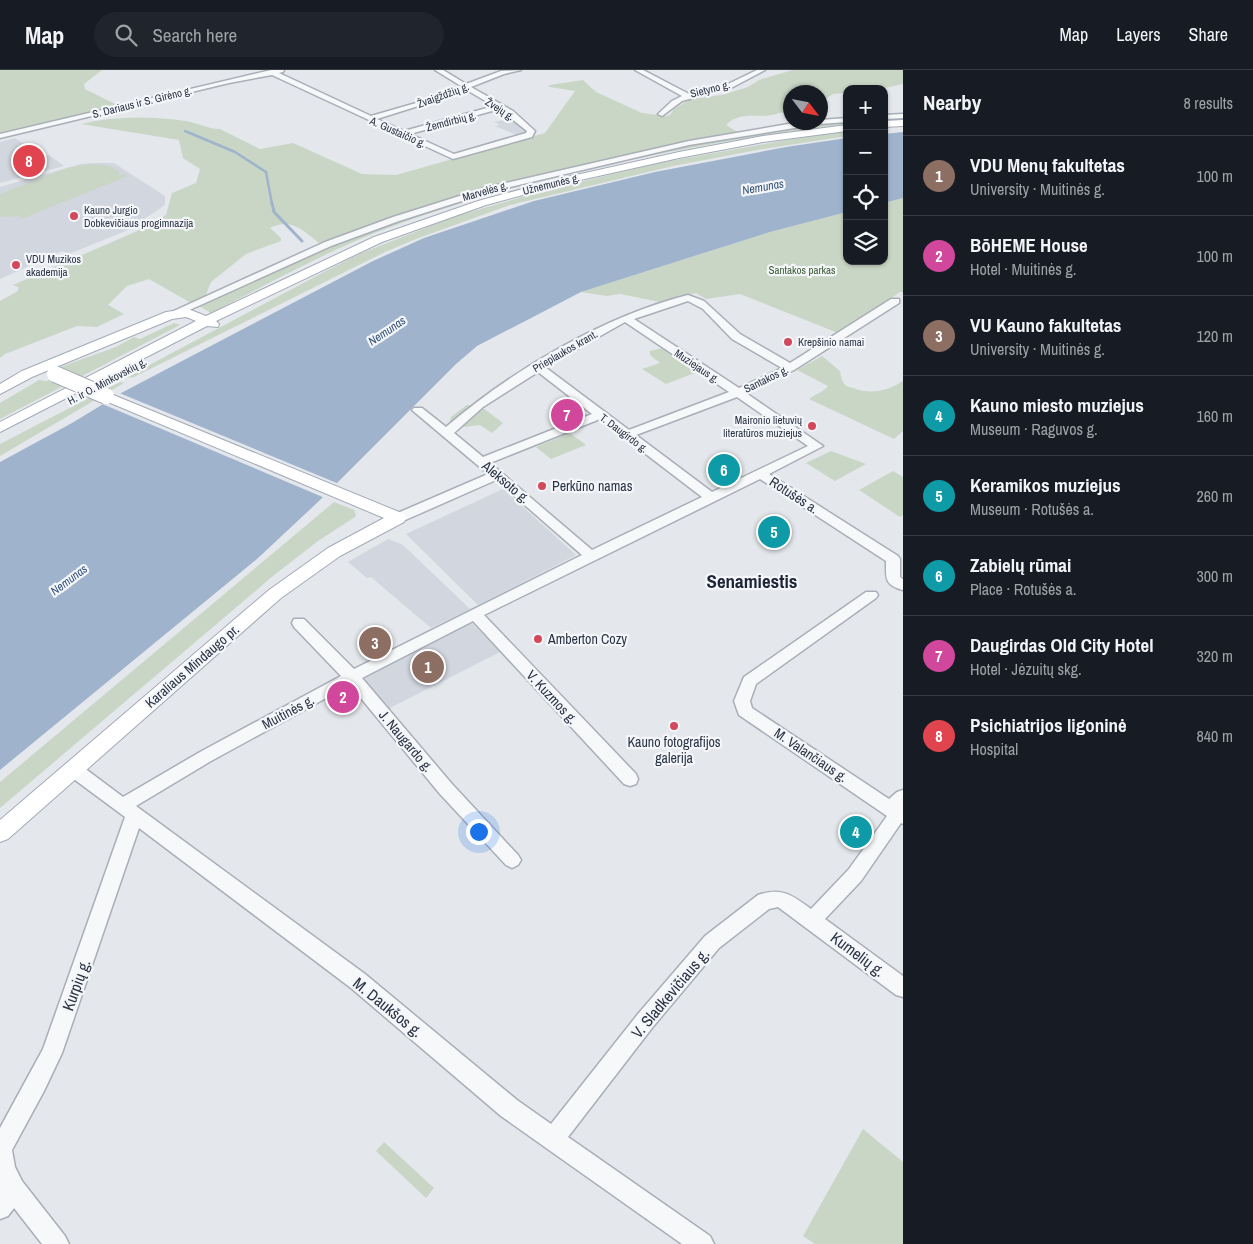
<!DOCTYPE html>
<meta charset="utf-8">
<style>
body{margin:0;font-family:"Archivo Narrow",sans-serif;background:#20242c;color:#f1f3f6}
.controls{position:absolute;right:15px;top:15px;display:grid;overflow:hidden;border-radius:10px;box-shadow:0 1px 4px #0004}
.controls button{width:45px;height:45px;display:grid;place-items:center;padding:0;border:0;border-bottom:1px solid #363941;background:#171b24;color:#f1f3f6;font:25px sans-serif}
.compass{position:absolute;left:783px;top:15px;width:45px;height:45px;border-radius:50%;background:#171b24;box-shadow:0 1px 4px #0004;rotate:122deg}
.you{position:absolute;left:478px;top:761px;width:18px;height:18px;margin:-12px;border:4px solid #fff;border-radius:50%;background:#1a73e8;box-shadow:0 0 0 8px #1a73e833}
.badge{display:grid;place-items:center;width:32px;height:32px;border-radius:50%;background:#d1495b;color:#fff;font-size:16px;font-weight:700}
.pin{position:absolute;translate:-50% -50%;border:2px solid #fff;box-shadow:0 1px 5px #0006}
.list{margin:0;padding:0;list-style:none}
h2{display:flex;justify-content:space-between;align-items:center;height:65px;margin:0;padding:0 20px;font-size:21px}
h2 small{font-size:16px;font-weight:400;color:#9ea1a6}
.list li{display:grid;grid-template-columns:32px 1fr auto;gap:15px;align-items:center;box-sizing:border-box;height:80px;padding:0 20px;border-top:1px solid #363941}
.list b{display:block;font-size:19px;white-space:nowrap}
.list p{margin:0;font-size:16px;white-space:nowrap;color:#9ea1a6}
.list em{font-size:16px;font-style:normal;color:#9ea1a6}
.icon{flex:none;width:28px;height:28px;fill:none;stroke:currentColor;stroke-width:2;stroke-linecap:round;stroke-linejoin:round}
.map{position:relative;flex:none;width:903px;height:1174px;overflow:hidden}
header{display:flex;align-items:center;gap:30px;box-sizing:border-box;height:70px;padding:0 25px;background:#171b24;border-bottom:1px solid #363941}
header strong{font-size:24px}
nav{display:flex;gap:28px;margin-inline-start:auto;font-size:18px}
.search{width:350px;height:45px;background:#20242c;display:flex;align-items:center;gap:12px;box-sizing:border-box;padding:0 18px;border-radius:28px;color:#9ea1a6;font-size:19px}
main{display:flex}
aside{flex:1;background:#171b24}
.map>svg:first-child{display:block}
.built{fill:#d2d6de}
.green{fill:#c9d6c5}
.water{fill:#9fb4cc}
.pier{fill:#e4e7ec}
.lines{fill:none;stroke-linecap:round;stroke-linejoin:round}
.stream-far1{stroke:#9fb4cc;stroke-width:2.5}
.stream{stroke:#9fb4cc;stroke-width:3}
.minor-casing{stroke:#a9aeb7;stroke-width:3}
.major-casing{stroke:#a3abb8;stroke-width:2}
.minor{fill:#f7f8fa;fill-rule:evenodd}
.major{fill:#fff;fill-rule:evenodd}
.major-bridge-far1-casing{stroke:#a3abb8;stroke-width:14;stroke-linecap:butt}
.major-bridge-casing{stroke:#a3abb8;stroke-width:18;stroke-linecap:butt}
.major-bridge-far1{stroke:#fff;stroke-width:12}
.major-bridge{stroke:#fff;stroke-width:16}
.poi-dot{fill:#d1495b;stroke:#f4f6f9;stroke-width:2}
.labels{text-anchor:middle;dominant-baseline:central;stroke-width:4.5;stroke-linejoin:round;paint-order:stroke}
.far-street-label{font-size:11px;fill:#2b3445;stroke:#f4f6f9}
.far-poi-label{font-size:11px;fill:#2b3445;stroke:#f4f6f9;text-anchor:start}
.far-park-label{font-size:11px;fill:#3f6138;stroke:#f4f6f9}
.far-water-label{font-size:12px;font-style:italic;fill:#34527a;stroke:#f4f6f9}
.street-label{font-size:14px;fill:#2b3445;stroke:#f4f6f9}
.poi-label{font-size:14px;fill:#2b3445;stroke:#f4f6f9;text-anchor:start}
.near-street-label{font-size:16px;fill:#2b3445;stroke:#f4f6f9}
.district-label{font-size:19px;font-weight:bold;fill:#1d2536;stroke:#f4f6f9}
</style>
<header>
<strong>Map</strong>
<div class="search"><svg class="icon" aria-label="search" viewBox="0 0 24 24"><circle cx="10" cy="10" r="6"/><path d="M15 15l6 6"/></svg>Search here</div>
<nav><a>Map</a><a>Layers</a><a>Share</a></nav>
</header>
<main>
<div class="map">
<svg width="903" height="1174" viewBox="0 0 903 1174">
<rect width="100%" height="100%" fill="#e4e7ec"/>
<path class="built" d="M512 48 527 61 528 63 519 66 495 56 500 55 494 52Z
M15 68 41 86 49 85 64 96 0 113V72Z
M93 93H114L165 126V135L128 160 69 184 62 181 0 209V117L81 94Z
M503 419 576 485 478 535 406 464Z
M388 469 403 475 470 539 431 558 371 507 367 508 348 492Z
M471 552 500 582 388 639 362 609Z"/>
<path class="green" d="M0 0H102L84 14 85 19 121 37 0 65Z
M793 0H903V14L880 19H847V23L833 24 821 32 820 22H790V40C782 42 772 46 763 46 750 46 737 44 726 55L739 63 833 52 847 51V54C699 72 536 104 396 155 332 178 272 212 211 243L199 236 212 229 386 150 320 174C304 161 291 147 270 158L281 168V171L246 184 211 212 205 227 191 233 149 209 127 216 108 235 124 244 97 257 77 256 5 284 0 288V231L18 221V217L13 215 135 162 166 145 172 123 196 113 200 99 183 88 179 70 81 54C115 46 151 46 186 51 197 53 212 60 220 59L260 79 293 73 362 104 396 105 545 63 575 21 550 17 548 16 550 15 583 10 596 22 642 43 665 46 670 45 674 39 690 29 722 25 748 17 759 10Z
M847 61V66L757 80 673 96 510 135 416 169 385 182 134 307 125 308 324 202 359 184 456 146 539 122 659 93 792 69Z
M90 94 110 96 119 102V106L123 104 128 106 21 149 18 148 22 146 0 147V124L67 98Z
M903 128V222H900L838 263 740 224 706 229 696 223 660 232 620 224 607 226 581 222 770 162 847 142V191H884V133Z
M174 253 180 255 0 349V333L39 310 47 311 64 301 61 298 63 296 116 277 134 267 140 269Z
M663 278 697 302 666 314 642 299 660 293 650 285V281Z
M822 286 840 301C841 305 841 309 843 312 845 316 849 317 853 318 871 325 887 321 903 311V361L894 369 809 329C815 324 824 322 828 316L797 300Z
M120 312 124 313 0 386V374Z
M467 335 483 338 503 353 492 363 480 355 448 359 451 347Z
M570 363 586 375 551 389 536 377Z
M831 381 866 394 835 411 806 393Z
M893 401 903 407V445L900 447 859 420Z
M334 432 354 440 356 445 355 447 318 471 273 506 0 738V712Z
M863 1059 903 1092V1174H815L803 1166Z
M384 1072 434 1118 426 1128 376 1081Z"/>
<path class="water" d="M903 62V128L884 133V64Z
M847 68V142L770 162 581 222 477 276 456 294 319 431 257 489 0 700V392L72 353 123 322 373 191 424 168 534 131 655 102 786 77Z"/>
<path class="pier" d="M117 322 339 414 325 428 100 333Z"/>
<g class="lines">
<path class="stream-far1" d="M185 61 235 82 266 102 272 134"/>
<path class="stream" d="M272 133 274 142 302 171"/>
<defs>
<path id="minor" d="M271 0H284L283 2 279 3 371 46 430 29 461 16 435 0H443L466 14 501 1 521 0 504 4 471 17 513 41 535 61 532 67 453 89 272 5 229 13 0 68V64ZM465 19 494 36 404 61 377 49 434 31ZM499 39 527 61 526 63 454 84 410 64Z
M635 0H643L689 24 728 14 757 0H765L733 17 682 31 662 46 658 44 672 31 682 26Z
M903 44V48L884 49V45Z
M847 48V52L819 54 689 75 493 121 399 151 331 176 174 247 170 248 165 245 325 172 393 147 488 117 689 71 800 52H820V50Z
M688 225 704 231 740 264 790 293 891 229H899V233L794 300 746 323 823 376 769 404 898 486 900 489V507L903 509V520C884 515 886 508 886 491L760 409 484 545 636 704 638 709 636 714 630 716 624 714 473 551 362 608 452 714 518 785 521 790 518 795 512 798 506 795 440 724 350 615 211 691 136 736 365 904 517 1030 551 1054 638 944 705 866 758 825C782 817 792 825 811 839L849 799 887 746 739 645 734 631 744 607 866 522H876L878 525 876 528 756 614 750 631 752 638 889 729 897 722 903 720V754L901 753 861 811 825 849 903 906V927L896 925 778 837 769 839 719 878 652 958 568 1067 710 1166 714 1174H682L501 1046 351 918 139 758 62 983 44 1021 12 1080 15 1097 22 1111 65 1166 69 1174H42L14 1138 8 1146 0 1149V1058L43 979 125 747 67 704 65 699 67 694 73 692 79 694 123 727 200 682 341 606 294 557 292 553 294 549H304L354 599 582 485 496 410 403 451H393L391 448 393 445 488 404 412 340 414 338H422L446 357C511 301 604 246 688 225ZM688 231 703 239 732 269 782 298 739 318 634 249ZM625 252 729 322 629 360 545 297ZM538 302 592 344 483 387 454 363 483 337ZM737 327 808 376 712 422 636 365ZM600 349 702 427 592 480 490 393Z"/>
<path id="major" d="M903 50V56L884 57V51Z
M847 55V61L763 72 679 88 567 113 486 135 382 172 216 251 219 254 218 257 207 256 0 362V352L196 251 186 247 172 249 32 307 0 324V314L22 301 166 242 188 239 206 246 374 167 478 131 567 107 679 82 763 66Z
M106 322 404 444 406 448 404 452 340 486 281 528 8 769 0 772V750L269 520 328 478 384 448 101 329 99 326 101 323Z"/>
</defs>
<use href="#minor" class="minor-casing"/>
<use href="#major" class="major-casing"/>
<use href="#minor" class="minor"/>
<use href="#major" class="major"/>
<defs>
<path id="major-bridge-far1" d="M54 304 58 305"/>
<path id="major-bridge" d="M55 304 106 326"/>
</defs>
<use href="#major-bridge-far1" class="major-bridge-far1-casing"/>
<use href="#major-bridge" class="major-bridge-casing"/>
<use href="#major-bridge-far1" class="major-bridge-far1"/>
<use href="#major-bridge" class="major-bridge"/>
</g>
<g class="poi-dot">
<circle cx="74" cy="146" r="5"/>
<circle cx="16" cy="195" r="5"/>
<circle cx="788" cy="272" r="5"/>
<circle cx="812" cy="356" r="5"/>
<circle cx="542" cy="416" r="5"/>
<circle cx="538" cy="569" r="5"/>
<circle cx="674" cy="656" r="5"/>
</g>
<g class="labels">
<g class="far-street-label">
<text transform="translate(710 19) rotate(-14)">Sietyno g.</text>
<text transform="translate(443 25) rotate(-20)">Žvaigždžių g.</text>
<text transform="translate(142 32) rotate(-14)">S. Dariaus ir S. Girėno g.</text>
<text transform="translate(500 39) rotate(32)">Žvejų g.</text>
<text transform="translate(451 51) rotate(-15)">Žemdirbių g.</text>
<text transform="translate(398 62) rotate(24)">A. Gustaičio g.</text>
<text transform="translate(551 114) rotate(-14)">Užnemunės g.</text>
<text transform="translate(485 121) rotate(-16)">Marvelės g.</text>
<text transform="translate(565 281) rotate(-30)">Prieplaukos krant.</text>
<text transform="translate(697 296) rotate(34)">Muziejaus g.</text>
<text transform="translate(766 309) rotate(-26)">Santakos g.</text>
<text transform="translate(107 311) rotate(-28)">H. ir O. Minkovskių g.</text>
<text transform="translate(624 363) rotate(37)">T. Daugirdo g.</text>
</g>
<g class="far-poi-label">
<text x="84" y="140">Kauno Jurgio<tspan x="84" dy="13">Dobkevičiaus progimnazija</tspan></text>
<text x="26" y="189">VDU Muzikos<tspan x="26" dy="13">akademija</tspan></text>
<text x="798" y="272">Krepšinio namai</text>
<text x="802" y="350" text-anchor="end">Maironio lietuvių<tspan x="802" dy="13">literatūros muziejus</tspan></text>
</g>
<g class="far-park-label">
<text x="802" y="200">Santakos parkas</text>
</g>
<g class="far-water-label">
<text transform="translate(763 117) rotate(-10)">Nemunas</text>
<text transform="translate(387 261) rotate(-34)">Nemunas</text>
<text transform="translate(69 510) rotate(-37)">Nemunas</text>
</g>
<g class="street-label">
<text transform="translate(506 412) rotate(40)">Aleksoto g.</text>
<text transform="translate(794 425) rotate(33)">Rotušės a.</text>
<text transform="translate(192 596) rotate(-41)">Karaliaus Mindaugo pr.</text>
<text transform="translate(552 627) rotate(47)">V. Kuzmos g.</text>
<text transform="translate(288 642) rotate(-28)">Muitinės g.</text>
<text transform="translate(406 671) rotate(50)">J. Naugardo g.</text>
<text transform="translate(811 685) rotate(34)">M. Valančiaus g.</text>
</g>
<g class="poi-label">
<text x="552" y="416">Perkūno namas</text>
<text x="548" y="569">Amberton Cozy</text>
<text x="674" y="672" text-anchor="middle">Kauno fotografijos<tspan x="674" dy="16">galerija</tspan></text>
</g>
<g class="near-street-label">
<text transform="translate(858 884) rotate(37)">Kumelių g.</text>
<text transform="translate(76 915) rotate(-70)">Kurpių g.</text>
<text transform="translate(670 923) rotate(-50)">V. Sladkevičiaus g.</text>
<text transform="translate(388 937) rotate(39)">M. Daukšos g.</text>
</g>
<g class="district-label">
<text x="752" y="511">Senamiestis</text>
</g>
</g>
</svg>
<div class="controls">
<button>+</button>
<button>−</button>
<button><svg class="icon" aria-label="locate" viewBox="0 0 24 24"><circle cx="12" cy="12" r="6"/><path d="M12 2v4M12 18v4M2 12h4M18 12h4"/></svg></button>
<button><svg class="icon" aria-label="layers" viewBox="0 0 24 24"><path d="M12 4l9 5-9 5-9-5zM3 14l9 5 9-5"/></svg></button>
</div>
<svg class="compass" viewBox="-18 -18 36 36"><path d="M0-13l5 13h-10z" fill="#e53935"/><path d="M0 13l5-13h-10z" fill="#9ea1a6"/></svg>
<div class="you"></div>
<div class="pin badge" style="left:428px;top:597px;background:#8d6e63">1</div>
<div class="pin badge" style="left:343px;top:627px;background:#d1479c">2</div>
<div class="pin badge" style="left:375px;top:573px;background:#8d6e63">3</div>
<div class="pin badge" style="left:856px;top:762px;background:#0f9aa8">4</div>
<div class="pin badge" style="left:774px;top:462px;background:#0f9aa8">5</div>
<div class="pin badge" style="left:724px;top:400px;background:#0f9aa8">6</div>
<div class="pin badge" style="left:567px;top:345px;background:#d1479c">7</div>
<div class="pin badge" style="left:29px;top:91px;background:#e0444e">8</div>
</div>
<aside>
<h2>Nearby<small>8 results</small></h2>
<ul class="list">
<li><span class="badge" style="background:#8d6e63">1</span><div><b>VDU Menų fakultetas</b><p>University · Muitinės g.</p></div><em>100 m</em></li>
<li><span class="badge" style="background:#d1479c">2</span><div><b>BōHEME House</b><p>Hotel · Muitinės g.</p></div><em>100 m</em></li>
<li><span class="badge" style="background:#8d6e63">3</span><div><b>VU Kauno fakultetas</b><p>University · Muitinės g.</p></div><em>120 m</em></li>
<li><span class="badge" style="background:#0f9aa8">4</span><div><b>Kauno miesto muziejus</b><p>Museum · Raguvos g.</p></div><em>160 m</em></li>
<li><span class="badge" style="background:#0f9aa8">5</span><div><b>Keramikos muziejus</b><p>Museum · Rotušės a.</p></div><em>260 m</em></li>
<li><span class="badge" style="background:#0f9aa8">6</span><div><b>Zabielų rūmai</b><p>Place · Rotušės a.</p></div><em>300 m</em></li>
<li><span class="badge" style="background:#d1479c">7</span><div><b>Daugirdas Old City Hotel</b><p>Hotel · Jėzuitų skg.</p></div><em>320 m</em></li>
<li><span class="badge" style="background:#e0444e">8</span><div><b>Psichiatrijos ligoninė</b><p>Hospital</p></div><em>840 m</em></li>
</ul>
</aside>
</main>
